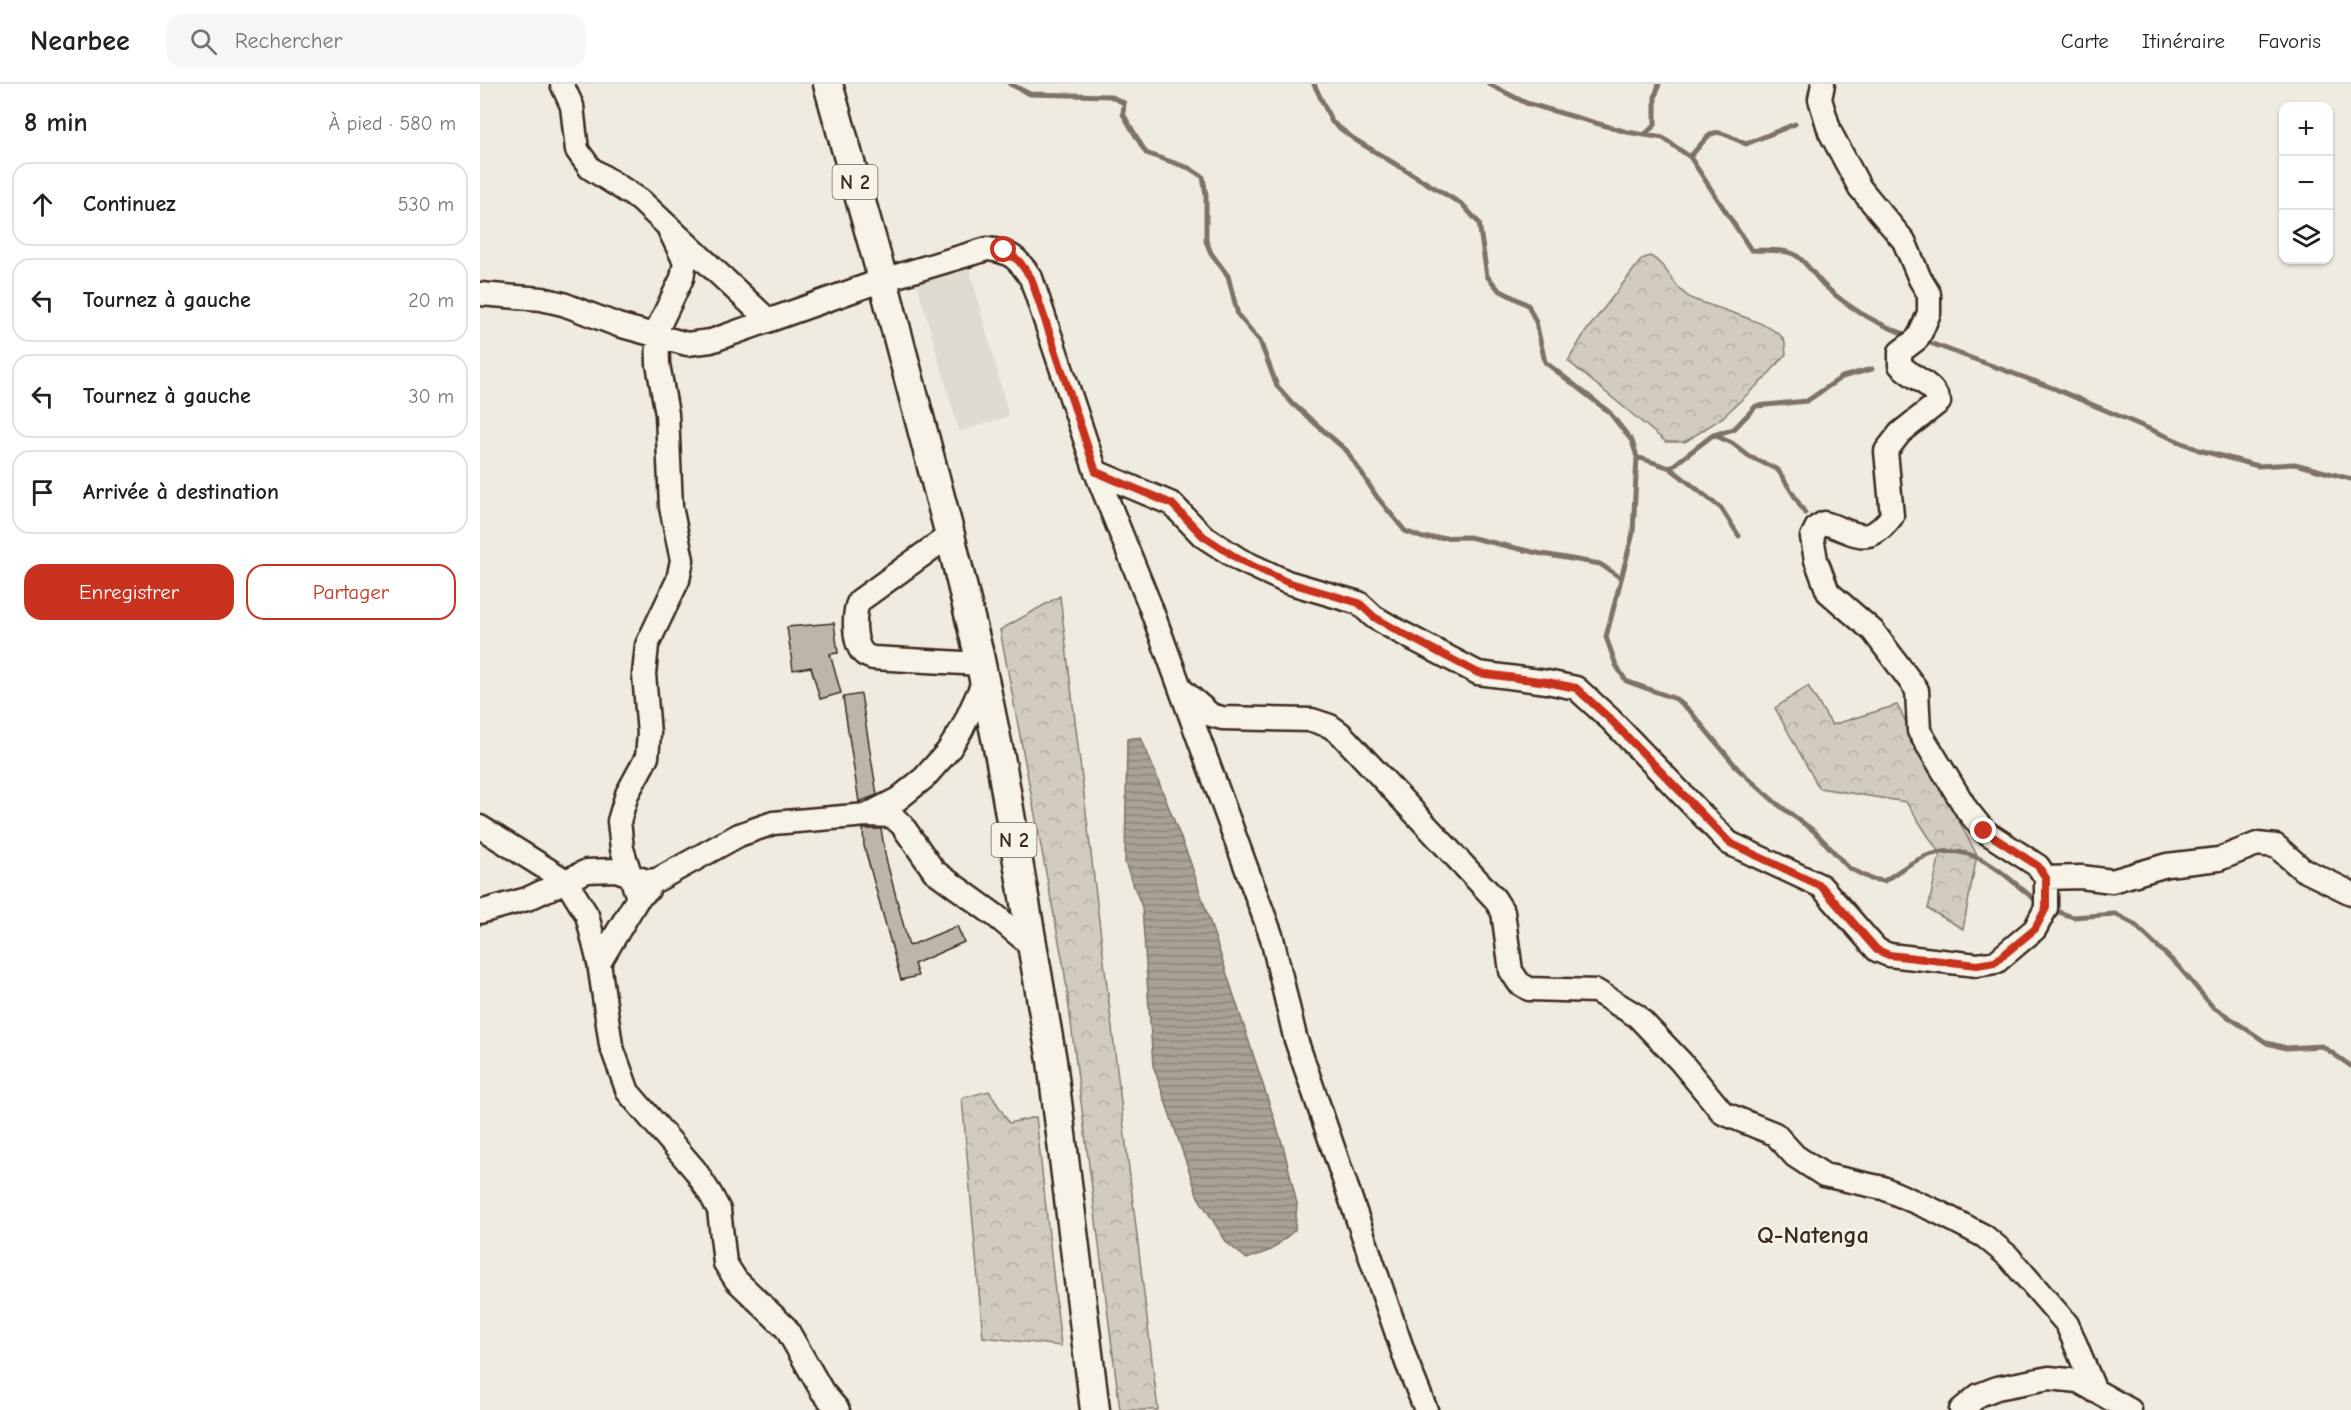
<!DOCTYPE html>
<html lang="fr">
<meta charset="utf-8">
<style>
body{margin:0;font-family:"Comic Neue",sans-serif;background:#f6f6f6;color:#202124}
.controls{position:absolute;right:18px;top:18px;display:grid;overflow:hidden;border-radius:12px;box-shadow:0 2px 4px #0004}
.controls button{width:54px;height:54px;display:grid;place-items:center;padding:0;border:0;border-bottom:2px solid #e0e0e0;background:#fff;color:#202124;font:30px sans-serif}
.stop{position:absolute;width:18px;height:18px;margin:-14px;border:4px solid #c8321e;border-radius:50%;background:#fff}
.stop.end{background:#c8321e;border-color:#fff;box-shadow:0 2px 6px #0008}
.list{margin:0;padding:0;list-style:none}
h2{display:flex;justify-content:space-between;align-items:center;height:78px;margin:0;padding:0 24px;font-size:26px}
h2 small{font-size:20px;font-weight:400;color:#757577}
.list li{display:grid;grid-template-columns:39px 1fr auto;gap:18px;align-items:center;box-sizing:border-box;height:84px;margin:0 12px 12px;padding:0 12px;border:2px solid #e0e0e0;border-radius:18px}
.list b{display:block;font-size:22px;white-space:nowrap}
.list em{font-size:20px;font-style:normal;color:#757577}
.actions{display:flex;gap:12px;padding:18px 24px}
.actions a{flex:1;padding:14px 0;border:2px solid #c8321e;border-radius:18px;text-align:center;font-size:21px;color:#c8321e}
.actions .main{background:#c8321e;color:#fff}
.icon{flex:none;width:33px;height:33px;fill:none;stroke:currentColor;stroke-width:2;stroke-linecap:round;stroke-linejoin:round}
.map{position:relative;flex:none;width:1871px;height:1326px;overflow:hidden}
header{display:flex;align-items:center;gap:36px;box-sizing:border-box;height:84px;padding:0 30px;background:#fff;border-bottom:2px solid #e0e0e0}
header strong{font-size:28px}
nav{display:flex;gap:33px;margin-inline-start:auto;font-size:21px}
.search{width:420px;height:54px;background:#f6f6f6;display:flex;align-items:center;gap:15px;box-sizing:border-box;padding:0 21px;border-radius:18px;color:#757577;font-size:22px}
main{display:flex}
aside{flex:1;background:#fff}
.map>svg:first-child{display:block}
.built{fill:#e0dbd0}
.forest{fill:url(#forest-crowns);stroke:#867a6f;stroke-width:1.5}
.water{fill:url(#water-rules);stroke:#7e7266;stroke-width:1.5}
.lines{fill:none;stroke-linecap:round;stroke-linejoin:round}
.stream{stroke:#7e7266;stroke-width:5}
.building{fill:#bdb5aa;stroke:#3b2a1e;stroke-width:1.5}
.minor-casing{stroke:#3b2a1e;stroke-width:27}
.major-casing{stroke:#3b2a1e;stroke-width:33}
.minor{stroke:#f7f3e8;stroke-width:22}
.major{stroke:#f7f3e8;stroke-width:28}
.route{stroke:#c8321e;stroke-width:8}
.labels{text-anchor:middle;dominant-baseline:central;stroke-width:5;stroke-linejoin:round;paint-order:stroke}
.shield{fill:#f7f3e8;stroke:#73665b;stroke-width:1.5}
.shield-label{font-size:20px;font-weight:bold;fill:#3b2a1e}
.quarter-label{font-size:24px;font-weight:bold;fill:#3b2a1e;stroke:#f7f3e8}
</style>
<header>
<strong>Nearbee</strong>
<div class="search"><svg class="icon" aria-label="search" viewBox="0 0 24 24"><circle cx="10" cy="10" r="6"/><path d="M15 15l6 6"/></svg>Rechercher</div>
<nav><a>Carte</a><a>Itinéraire</a><a>Favoris</a></nav>
</header>
<main>
<aside>
<h2>8 min<small>À pied · 580 m</small></h2>
<ul class="list">
<li><svg class="icon" aria-label="ahead" viewBox="0 0 24 24"><path d="M12 20V5M6 11l6-6 6 6"/></svg><div><b>Continuez</b></div><em>530 m</em></li>
<li><svg class="icon" aria-label="left" viewBox="0 0 24 24"><path d="M17 20v-9H6M10 6l-5 5 5 5"/></svg><div><b>Tournez à gauche</b></div><em>20 m</em></li>
<li><svg class="icon" aria-label="left" viewBox="0 0 24 24"><path d="M17 20v-9H6M10 6l-5 5 5 5"/></svg><div><b>Tournez à gauche</b></div><em>30 m</em></li>
<li><svg class="icon" aria-label="arrive" viewBox="0 0 24 24"><path d="M6 21V4h12l-3 4 3 4H6"/></svg><div><b>Arrivée à destination</b></div></li>
</ul>
<div class="actions"><a class="main">Enregistrer</a><a>Partager</a></div>
</aside>
<div class="map">
<svg width="1871" height="1326" viewBox="0 0 1871 1326">
<defs>
<pattern id="forest-crowns" width="20" height="18" patternUnits="userSpaceOnUse" patternTransform="scale(1.5)"><rect width="20" height="18" fill="#d1cbc0"/><path d="M2 6a3 3 0 1 1 6 0M12 15a3 3 0 1 1 6 0" fill="none" stroke="#b4aea5"/></pattern>
<pattern id="water-rules" width="6" height="5" patternUnits="userSpaceOnUse" patternTransform="scale(1.5)"><rect width="6" height="5" fill="#aaa296"/><path d="M0 2.5h6" fill="none" stroke="#8c847a"/></pattern>
</defs>
<rect width="100%" height="100%" fill="#efebe0"/>
<filter id="ink" filterUnits="userSpaceOnUse"><feTurbulence type="fractalNoise" baseFrequency=".0167" numOctaves="2"/><feDisplacementMap in="SourceGraphic" scale="12" xChannelSelector="R" yChannelSelector="G"/><feConvolveMatrix kernelMatrix="1 2 1 2 8 2 1 2 1" color-interpolation-filters="sRGB"/></filter>
<g filter="url(#ink)">
<path class="built" d="M488 179 529 332 479 348 436 196Z"/>
<path class="forest" d="M1170 172C1189 181 1194 208 1215 216 1234 223 1296 240 1304 256 1306 260 1305 266 1306 270L1286 293 1242 334 1205 358H1186L1088 277 1104 250 1162 175Z
M580 512 678 1326H640L584 884 520 546Z
M1328 602 1352 641 1417 621 1497 771 1483 845 1448 825 1460 770 1426 718 1339 704 1295 624Z
M509 1007 529 1039 556 1033 581 1262 503 1253 482 1014Z"/>
<path class="water" d="M661 653 710 777 804 1065 817 1120 815 1146 791 1166 767 1175 747 1159 718 1113 673 981 662 823 645 779 647 655Z"/>
<g class="lines">
<path class="stream" d="M530 0 550 10 630 12 644 19 643 30 666 69 709 84 723 93 726 111V157L731 169 748 192 758 231 780 257 797 302 813 320 867 367 897 413 925 447 943 454 989 453 1057 469 1120 480 1141 494
M834 0 852 38 874 55 983 121 999 139 1007 192 1019 206 1048 221 1056 238 1065 278 1129 328 1152 357 1157 373 1153 449 1126 553 1136 581 1146 597 1196 615 1210 627 1259 686 1296 719 1334 747 1369 784 1391 795 1404 797C1417 789 1430 778 1444 773 1493 753 1524 792 1559 819
M1009 0 1046 19 1147 48 1183 54 1210 73 1271 166C1284 167 1306 164 1317 172 1328 180 1336 194 1346 203 1371 226 1399 241 1430 252
M1164 51 1175 41V13L1179 0
M1210 73C1236 43 1230 43 1266 60L1315 40
M1442 256 1573 304 1719 366 1778 382 1815 380 1871 395
M1234 351 1252 359 1269 372 1298 386 1325 429
M1157 373 1190 384 1233 351 1254 345 1276 322 1327 317 1362 293 1392 285
M1190 384 1241 424 1259 452
M1570 825 1593 833 1635 830 1654 840 1699 883 1732 922 1787 959 1806 964 1842 962 1871 982"/>
</g>
<path class="building" d="M354 539 358 569 350 570 361 609 340 615 331 583 313 586 307 543Z
M381 610 397 711 379 718 363 613Z
M383 745H401L406 775 429 862 477 842 484 858 434 880 438 892 421 896 384 762Z"/>
<g class="lines">
<defs>
<path id="minor" d="M82 0 92 22 97 66 110 84 160 116 288 236
M0 210 62 215 83 220 138 241 207 260 231 257 403 196 507 165C531 167 538 175 551 194L616 388 669 519 792 854 815 953 927 1279 946 1326
M616 388 692 420 723 452 760 476 807 498 879 519 894 533 920 548 998 589 1067 598 1096 604 1130 635 1249 759 1341 802 1397 866 1409 871 1497 881 1516 878 1555 845 1566 824V794L1558 782 1504 747 1487 726 1439 647 1437 606 1393 547 1348 508 1336 476 1332 453 1337 443 1344 439C1376 448 1387 465 1412 432L1406 367 1420 349 1459 318C1452 298 1435 296 1420 281V268L1437 255 1441 248 1449 229V210L1440 195 1424 157 1380 104 1350 48 1340 15 1343 0
M470 451 379 517C373 529 373 560 384 570 386 572 390 573 393 574L501 580
M702 606 731 631 742 634 832 636 850 642 861 650 1014 814 1023 828 1031 887 1039 899 1049 905 1116 907 1157 932 1201 978 1243 1029 1295 1050 1315 1072 1344 1091 1403 1104 1458 1128 1504 1152 1528 1172 1587 1240 1615 1307
M387 731 412 732 422 741 454 787 516 832 553 863
M0 743 86 797 107 831 119 879 131 961 148 1008 215 1086 231 1111 239 1126 245 1179 256 1196 306 1244 342 1307 358 1326
M1566 794 1601 793 1632 797 1687 781 1739 775 1777 760 1796 762 1822 785 1871 809
M158 814 142 765 139 737 147 710 167 673 169 650 164 590 167 561 198 496 202 476 191 423 187 330 178 280 177 246 202 194 205 178 188 143
M0 828 47 815 107 787 136 786 167 797 177 796 259 751 293 739 387 731 418 715 444 694 468 667 482 645 504 597
M119 879 158 814 168 806
M1481 1326 1499 1311 1517 1304 1569 1294 1598 1297 1650 1326"/>
<path id="major" d="M348 0 403 196 470 451 499 571 521 678 572 977 615 1326"/>
</defs>
<use href="#minor" class="minor-casing"/>
<use href="#major" class="major-casing"/>
<use href="#minor" class="minor"/>
<use href="#major" class="major"/>
</g>
</g>
<g class="lines" filter="url(#ink)">
<path class="route" d="M524 166 539 177 551 194 616 388 692 420 723 452 760 476 807 498 879 519 894 533 920 548 998 589 1067 598 1096 604 1130 635 1250 759 1341 802 1397 866 1409 871 1497 881 1515 878 1555 845 1566 824V794L1558 782 1504 747"/>
</g>
<g class="labels">
<g class="shield">
<rect x="352.5" y="81" width="45" height="34" rx="4.5"/>
<rect x="511.5" y="739" width="45" height="34" rx="4.5"/>
</g>
<g class="shield-label">
<text x="375" y="98">N 2</text>
<text x="534" y="756">N 2</text>
</g>
<g class="quarter-label">
<text x="1333" y="1151">Q-Natenga</text>
</g>
</g>
</svg>
<div class="controls">
<button>+</button>
<button>−</button>
<button><svg class="icon" aria-label="layers" viewBox="0 0 24 24"><path d="M12 4l9 5-9 5-9-5zM3 14l9 5 9-5"/></svg></button>
</div>
<div class="stop" style="left:524px;top:166px"></div>
<div class="stop end" style="left:1504px;top:747px"></div>
</div>
</main>
